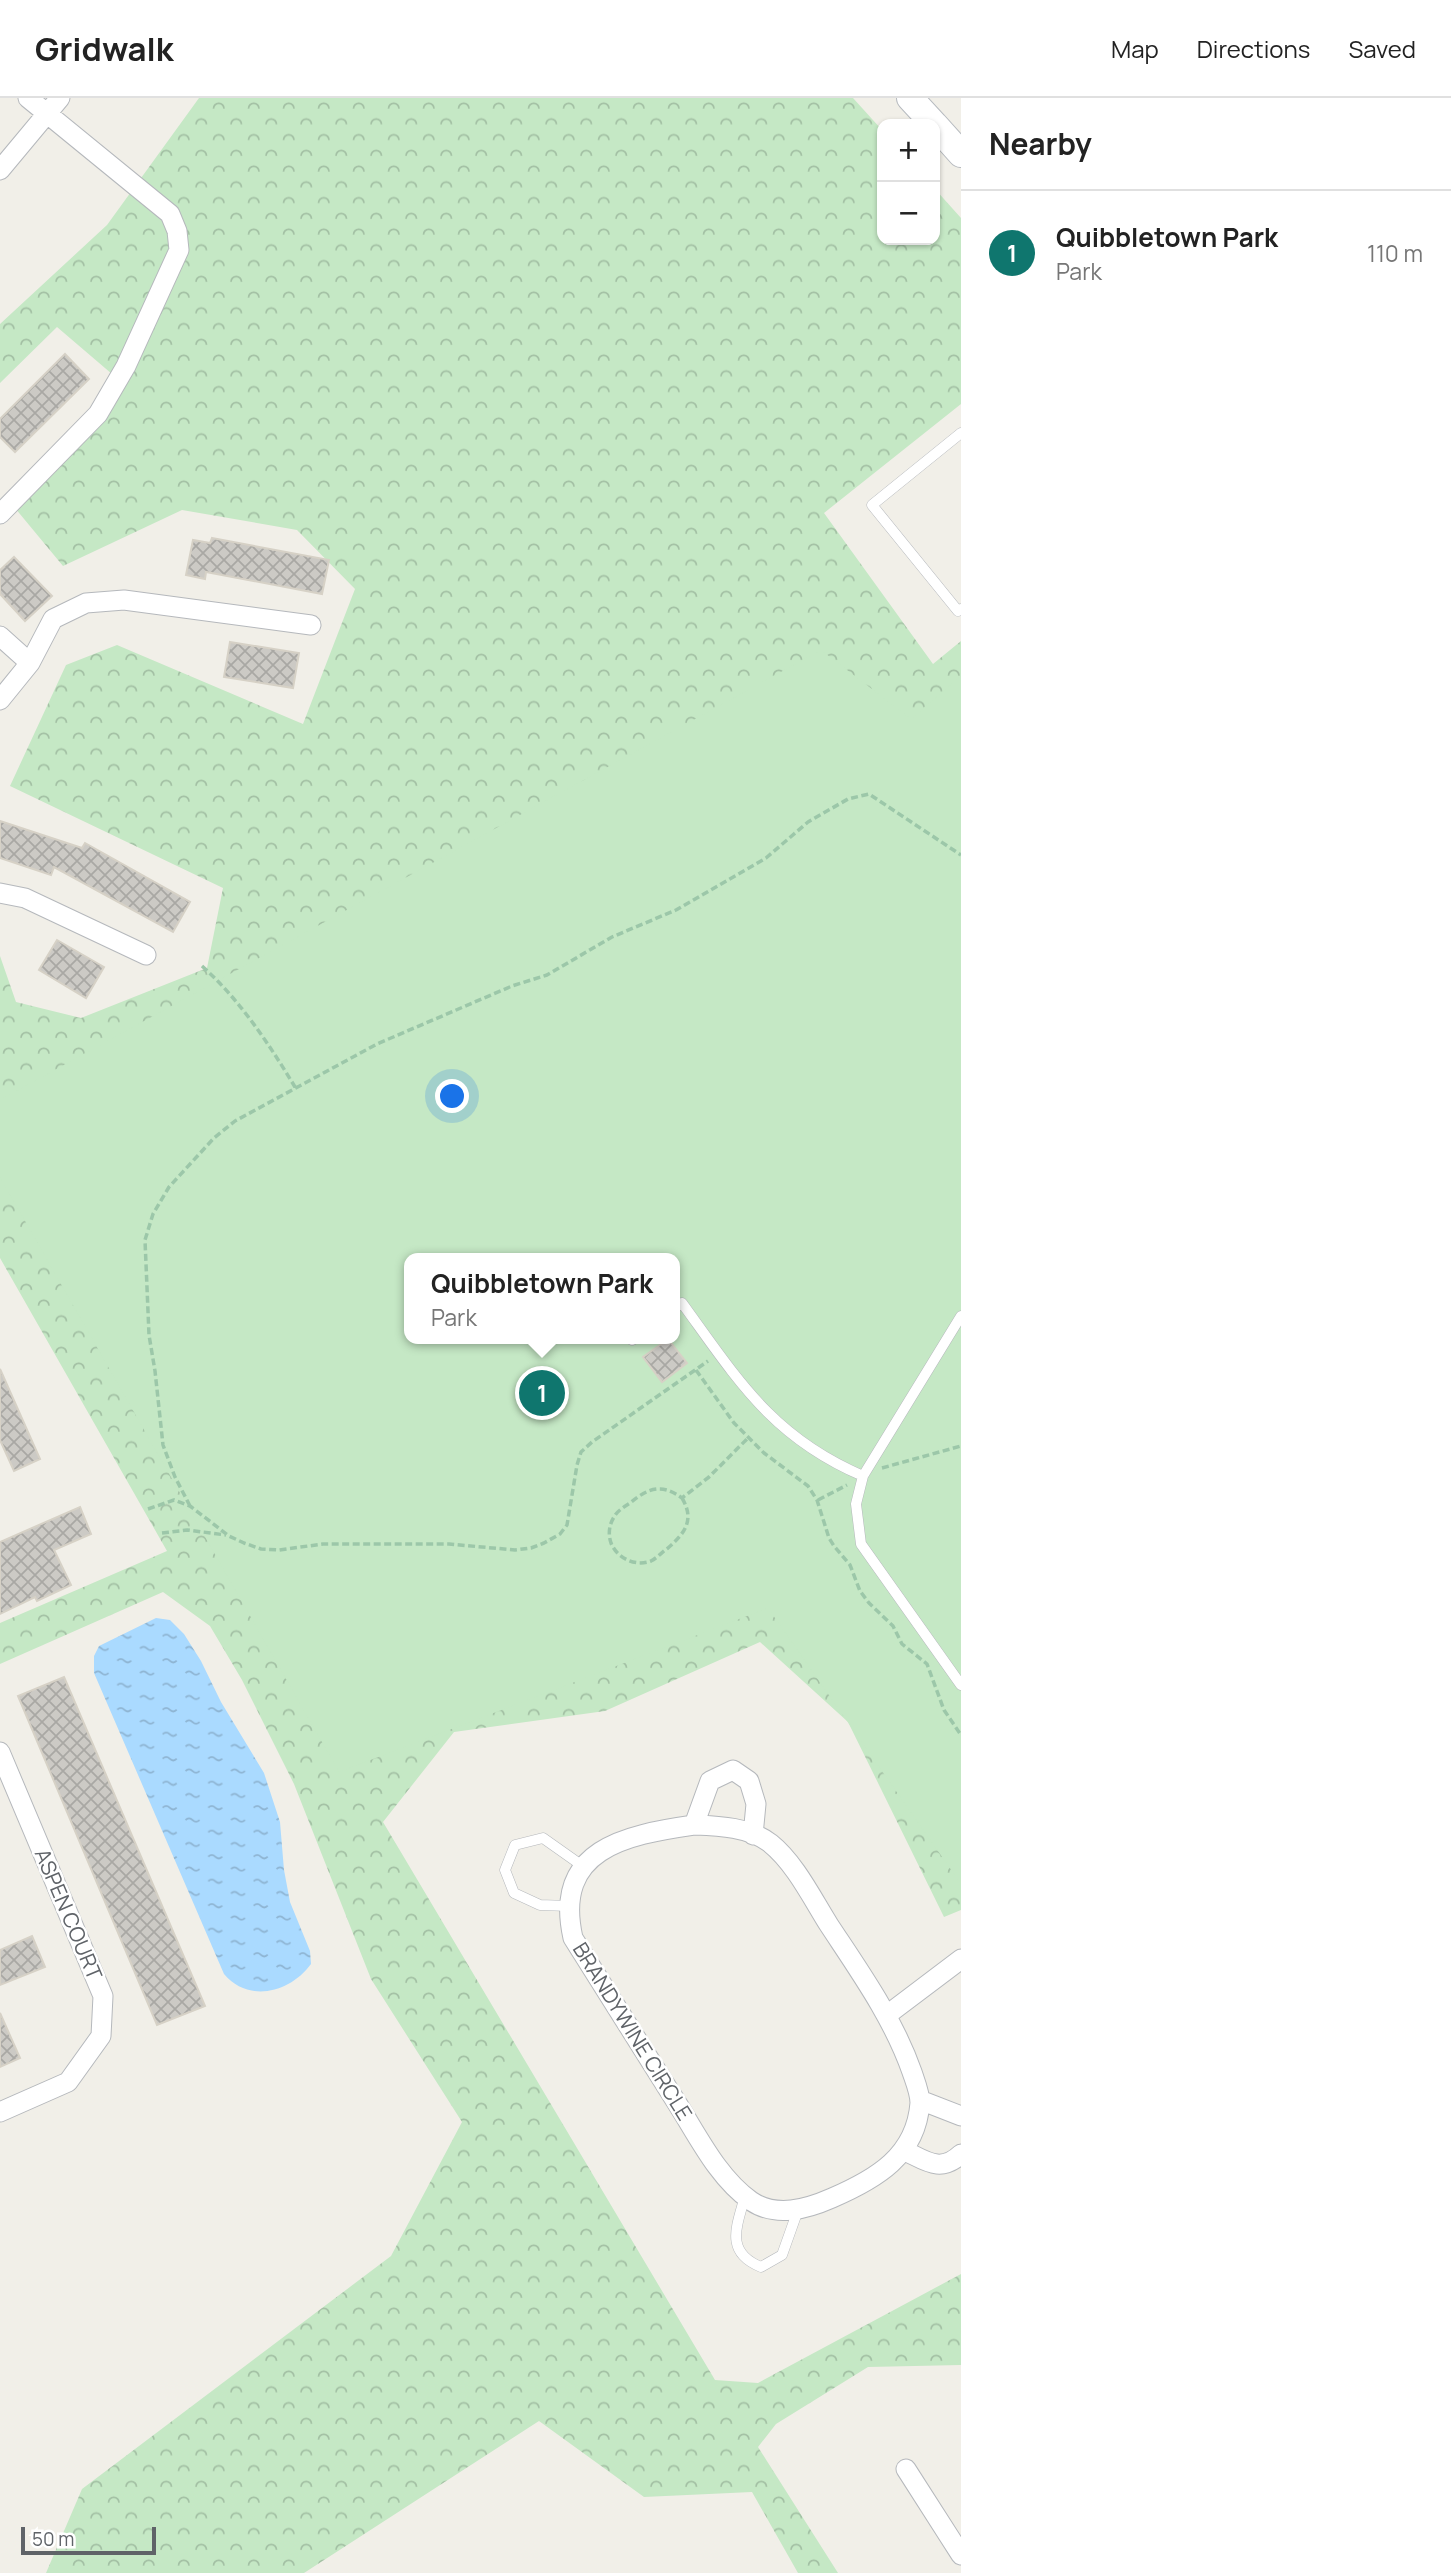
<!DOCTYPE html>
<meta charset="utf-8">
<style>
body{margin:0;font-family:Manrope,sans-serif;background:#f2f2f2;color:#222}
.controls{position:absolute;right:21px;top:21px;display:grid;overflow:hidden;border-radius:14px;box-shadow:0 2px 5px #0004}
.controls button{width:63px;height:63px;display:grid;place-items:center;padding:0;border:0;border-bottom:2px solid #e0e0e0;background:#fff;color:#222;font:35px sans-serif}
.scale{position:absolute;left:21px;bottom:18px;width:135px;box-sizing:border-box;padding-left:7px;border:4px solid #5f6368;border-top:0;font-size:19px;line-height:24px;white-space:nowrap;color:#5f6368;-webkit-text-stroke:5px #fff;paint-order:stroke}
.you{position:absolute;left:453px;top:999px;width:24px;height:24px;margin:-18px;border:5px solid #fff;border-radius:50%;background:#1a73e8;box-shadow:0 0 0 10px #1a73e833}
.badge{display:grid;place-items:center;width:46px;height:46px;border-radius:50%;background:#0f766e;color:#fff;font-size:23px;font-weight:700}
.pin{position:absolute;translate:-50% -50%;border:4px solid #fff;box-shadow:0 2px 7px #0006}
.popup{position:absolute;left:404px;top:1155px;width:276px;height:91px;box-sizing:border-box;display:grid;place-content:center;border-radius:14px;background:#fff;filter:drop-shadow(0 2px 5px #0005);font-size:23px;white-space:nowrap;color:#767676}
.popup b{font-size:26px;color:#222}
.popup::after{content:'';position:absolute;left:50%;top:100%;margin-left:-14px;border:14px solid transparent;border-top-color:#fff}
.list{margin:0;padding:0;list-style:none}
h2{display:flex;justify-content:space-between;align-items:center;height:91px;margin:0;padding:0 28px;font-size:30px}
h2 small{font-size:23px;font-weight:400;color:#767676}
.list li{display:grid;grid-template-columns:46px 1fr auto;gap:21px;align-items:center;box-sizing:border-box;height:126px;padding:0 28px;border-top:2px solid #e0e0e0}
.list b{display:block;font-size:26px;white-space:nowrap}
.list p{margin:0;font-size:23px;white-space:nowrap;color:#767676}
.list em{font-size:23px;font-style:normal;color:#767676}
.map{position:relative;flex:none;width:961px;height:2475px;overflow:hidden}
header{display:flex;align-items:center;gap:42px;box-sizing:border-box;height:98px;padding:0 35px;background:#fff;border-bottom:2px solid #e0e0e0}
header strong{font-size:33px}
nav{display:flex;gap:38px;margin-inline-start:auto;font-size:24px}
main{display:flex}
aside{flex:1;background:#fff}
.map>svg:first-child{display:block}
.forest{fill:url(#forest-crowns)}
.park{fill:#c5e8c5;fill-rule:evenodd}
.water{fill:url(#water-ripples)}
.building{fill:url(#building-cross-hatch);stroke:#d6d1c6;stroke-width:2}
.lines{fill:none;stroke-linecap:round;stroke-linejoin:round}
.lane-casing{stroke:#b5b8bc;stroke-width:11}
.street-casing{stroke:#b5b8bc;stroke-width:21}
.secondary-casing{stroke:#b6babf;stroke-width:28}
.path{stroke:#9cc7a9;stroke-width:3.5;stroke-dasharray:7 3.5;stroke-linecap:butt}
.lane{stroke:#fff;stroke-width:10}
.street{stroke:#fff;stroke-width:19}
.secondary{stroke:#fff;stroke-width:26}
.labels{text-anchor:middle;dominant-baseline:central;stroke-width:5;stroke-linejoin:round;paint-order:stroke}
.street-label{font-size:21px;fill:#5f6368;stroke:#fff}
</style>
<header>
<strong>Gridwalk</strong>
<nav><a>Map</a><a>Directions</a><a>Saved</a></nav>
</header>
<main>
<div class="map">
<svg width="961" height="2475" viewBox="0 0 961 2475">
<defs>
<pattern id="forest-crowns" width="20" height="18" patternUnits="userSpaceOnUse" patternTransform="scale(1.75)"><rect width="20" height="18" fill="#c5e8c5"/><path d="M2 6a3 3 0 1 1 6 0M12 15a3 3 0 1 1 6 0" fill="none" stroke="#a3c0a4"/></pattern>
<pattern id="water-ripples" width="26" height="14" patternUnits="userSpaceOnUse" patternTransform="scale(1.75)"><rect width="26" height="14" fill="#aadaff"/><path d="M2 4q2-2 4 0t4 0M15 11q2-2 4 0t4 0" fill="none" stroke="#8eb4d2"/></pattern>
<pattern id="building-cross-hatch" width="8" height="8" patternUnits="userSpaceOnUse" patternTransform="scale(1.75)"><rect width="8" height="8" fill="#cccac5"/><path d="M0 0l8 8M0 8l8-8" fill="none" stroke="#a9a8a4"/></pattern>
</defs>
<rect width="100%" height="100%" fill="#f1efe8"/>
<path class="forest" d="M199 0H853L882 32V142H935V91L961 120V306L824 415 933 566 961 543V622L409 1160V1241L704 1480 961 1595V1812L944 1819 848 1624 760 1544 605 1613 454 1634 383 1724 715 2282 758 2285 961 2176V2267L868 2269 776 2326 758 2349 838 2475H798L752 2394 644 2399 539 2323 304 2475H46L82 2391 391 2158 462 2024 371 1881 294 1686 242 1582 210 1528 163 1494 0 1566V1525L167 1453 0 1160V858L16 904 81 920 207 870 223 790 10 688 66 567 117 547 303 626 355 491 297 432 182 412 63 468 10 404 119 282 57 229 0 285V226L107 127Z"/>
<path class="park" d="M821 552 911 621 961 578V1786L768 1510 339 1674 0 1079V1002ZM409 1160H675V1241H409Z"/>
<path class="water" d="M156 1520 170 1522 184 1536 201 1563 221 1604 264 1675 280 1724 284 1772 290 1804 310 1853 311 1866C290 1895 248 1905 224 1876L94 1575V1558L99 1548Z"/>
<path class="building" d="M65 256 89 281 15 354 0 339V321Z
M212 440 329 462 322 496 206 474 205 481 186 477 193 442 210 445Z
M14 459 52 498 25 523 0 496V472Z
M230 544 299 555 293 590 224 579Z
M0 723 82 750 85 745 190 804 173 834 54 769 51 777 0 760Z
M57 842 104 869 86 900 39 872Z
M668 1241 687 1265 662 1284 643 1259Z
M0 1271 40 1361 14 1373 0 1342Z
M80 1409 91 1436 54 1452 71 1487 37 1503 35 1499 0 1516V1444Z
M64 1579 205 1908 157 1927 18 1598Z
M32 1838 45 1869 0 1887V1852Z
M0 1915 20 1960 0 1969Z"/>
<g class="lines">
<defs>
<path id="lane" d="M961 335 872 407 958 513 961 511
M675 1210 682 1205C738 1282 772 1339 863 1378
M961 1218 863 1378 856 1406 861 1446 961 1587
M632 1242 634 1241
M569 1808 540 1807 514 1795 505 1772 515 1747 543 1740 584 1769
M745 2098C737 2128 724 2154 761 2169L782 2157 798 2112"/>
<path id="street" d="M0 72 60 0
M0 416 98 316 126 268 179 152 177 133 170 116 28 0
M0 538 30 565
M0 602 30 565 53 521 86 505 124 502 311 527
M0 795 25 800 146 857
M0 1654 103 1898 101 1938 68 1984 0 2014
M694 1727C719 1728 749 1729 770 1745 795 1765 812 1800 829 1827 860 1874 893 1920 912 1974 915 1983 920 1995 920 2005 916 2058 876 2081 832 2100 807 2111 776 2120 751 2103 717 2079 697 2036 675 2002 641 1948 607 1894 573 1840 553 1751 625 1737 694 1727Z
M694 1727 710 1683 733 1672 749 1683 756 1706 753 1737
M887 1917 961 1861
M920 2002 961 2018
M903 2052C925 2062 940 2076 961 2056
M906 2371 961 2457"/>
<path id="secondary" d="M910 0 934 26
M935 27 961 56"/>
</defs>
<use href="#lane" class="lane-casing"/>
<use href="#street" class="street-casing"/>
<use href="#secondary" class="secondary-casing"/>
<path class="path" d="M202 868C240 902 269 946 295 989
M696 1272 734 1325 764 1355 808 1388 817 1402 829 1440 834 1448 850 1467 860 1493 869 1505 893 1528 902 1546 927 1566 944 1612 961 1637
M882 1370 961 1348
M682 1400C695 1422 685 1435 668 1450 662 1454 657 1460 651 1463 635 1469 617 1460 611 1445 608 1436 609 1427 614 1419 617 1413 624 1409 630 1405 648 1390 662 1385 682 1400L709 1379 748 1340
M818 1402 847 1387
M190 1408 175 1379 163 1347 155 1273 149 1237 145 1142 153 1116 169 1089 214 1040 235 1023 377 946 512 888 547 877 612 839 676 812 766 760 808 724 848 701 869 696 961 757
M148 1411 174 1402 190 1408 229 1438 244 1445 261 1451 279 1452 323 1446H449L515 1452 531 1450 544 1445 560 1436 567 1427 577 1367 581 1354 592 1344 708 1263
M162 1435 187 1432 226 1437"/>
<use href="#lane" class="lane"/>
<use href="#street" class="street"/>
<use href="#secondary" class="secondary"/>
</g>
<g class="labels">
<g class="street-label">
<text transform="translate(69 1816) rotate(67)">ASPEN COURT</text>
<text transform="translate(633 1933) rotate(58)">BRANDYWINE CIRCLE</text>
</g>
</g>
</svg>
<div class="controls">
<button>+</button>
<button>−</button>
</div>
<div class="scale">50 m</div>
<div class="you"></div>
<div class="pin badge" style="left:542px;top:1295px">1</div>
<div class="popup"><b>Quibbletown Park</b>Park</div>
</div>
<aside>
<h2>Nearby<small></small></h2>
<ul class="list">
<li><span class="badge">1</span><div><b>Quibbletown Park</b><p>Park</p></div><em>110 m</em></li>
</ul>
</aside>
</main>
